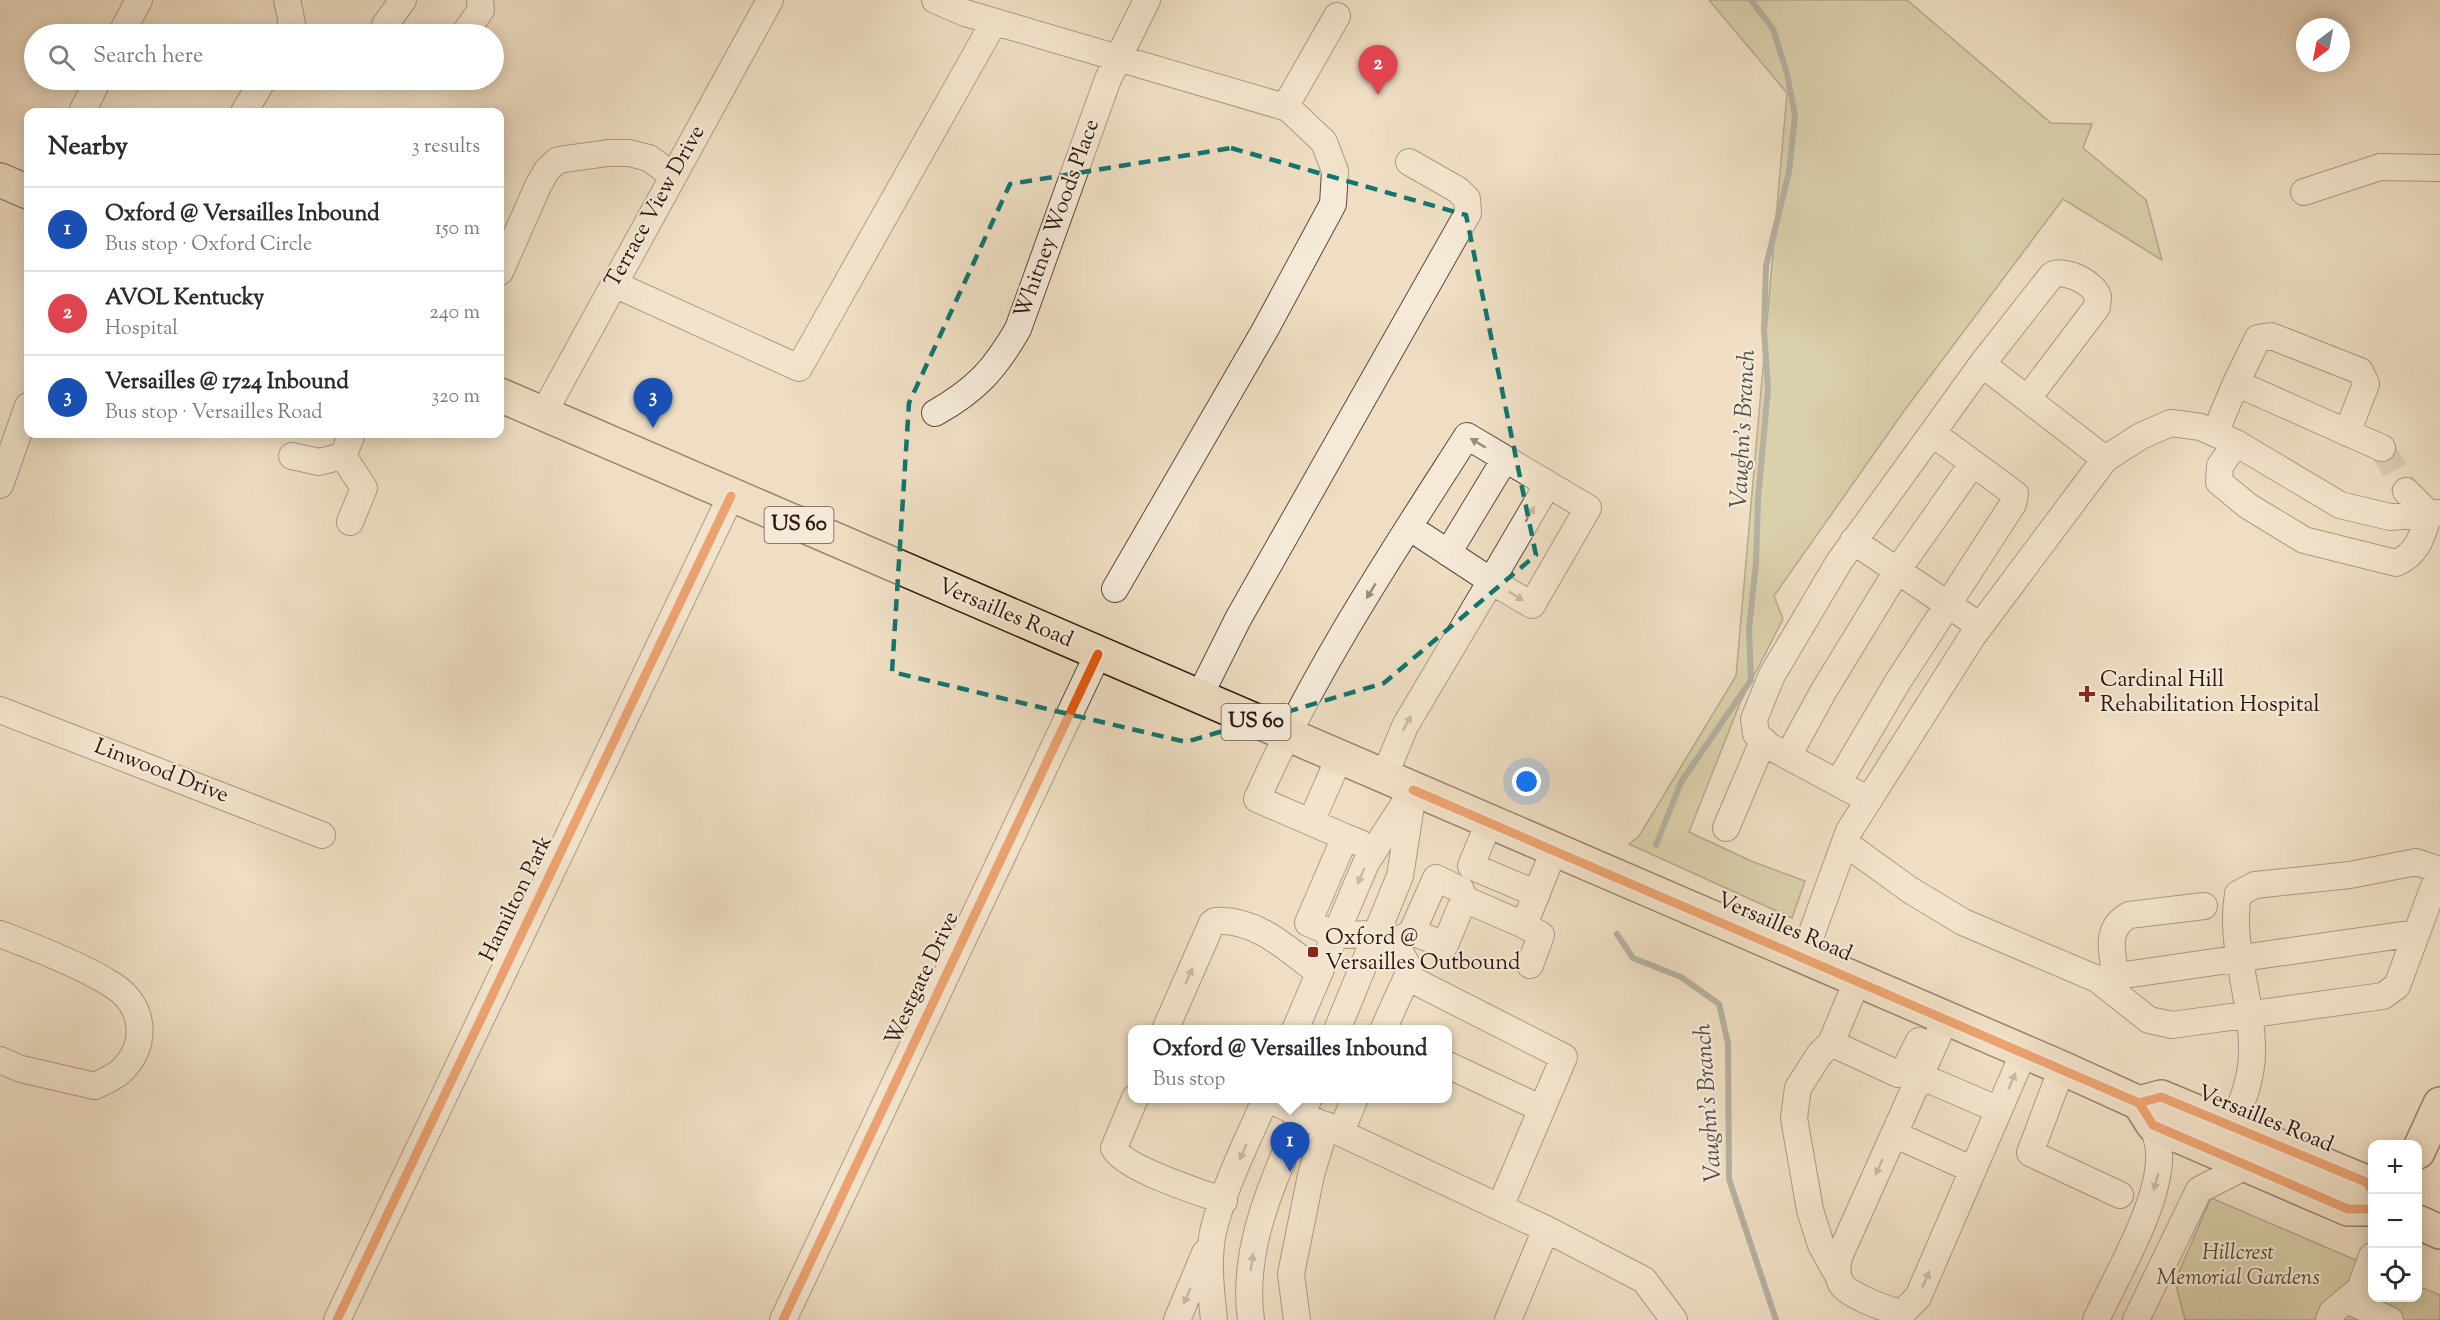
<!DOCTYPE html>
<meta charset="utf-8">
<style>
body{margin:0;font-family:"Sorts Mill Goudy",serif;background:#f7f7f7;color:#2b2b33}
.controls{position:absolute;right:18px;bottom:18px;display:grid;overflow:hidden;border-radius:12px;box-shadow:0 3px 15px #0003}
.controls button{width:54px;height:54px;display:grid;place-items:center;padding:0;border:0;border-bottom:2px solid #e1e1e2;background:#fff;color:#2b2b33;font:30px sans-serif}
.compass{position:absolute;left:2296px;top:18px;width:54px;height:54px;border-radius:50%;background:#fff;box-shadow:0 3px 15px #0003;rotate:212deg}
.you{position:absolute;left:1527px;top:782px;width:21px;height:21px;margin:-15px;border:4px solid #fff;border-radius:50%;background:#1a73e8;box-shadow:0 0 0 9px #1a73e833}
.badge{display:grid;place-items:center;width:39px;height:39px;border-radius:50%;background:#8f2418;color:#fff;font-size:20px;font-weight:700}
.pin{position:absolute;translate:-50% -50px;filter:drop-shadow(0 2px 3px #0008)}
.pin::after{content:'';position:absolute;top:32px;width:21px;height:18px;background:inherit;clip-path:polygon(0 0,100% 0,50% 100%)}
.popup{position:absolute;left:1128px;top:1025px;width:324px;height:78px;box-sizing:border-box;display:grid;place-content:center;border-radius:12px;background:#fff;filter:drop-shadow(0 2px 4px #0005);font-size:20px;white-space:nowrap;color:#7c7c81}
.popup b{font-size:22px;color:#2b2b33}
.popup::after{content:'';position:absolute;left:50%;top:100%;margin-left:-12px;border:12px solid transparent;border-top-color:#fff}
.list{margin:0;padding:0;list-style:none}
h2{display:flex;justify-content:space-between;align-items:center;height:78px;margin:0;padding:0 24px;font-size:26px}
h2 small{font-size:20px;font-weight:400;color:#7c7c81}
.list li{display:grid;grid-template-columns:39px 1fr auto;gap:18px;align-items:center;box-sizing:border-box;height:84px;padding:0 24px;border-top:2px solid #e1e1e2}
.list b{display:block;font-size:22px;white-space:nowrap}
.list p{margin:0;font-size:20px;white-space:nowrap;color:#7c7c81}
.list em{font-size:20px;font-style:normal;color:#7c7c81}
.icon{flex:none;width:33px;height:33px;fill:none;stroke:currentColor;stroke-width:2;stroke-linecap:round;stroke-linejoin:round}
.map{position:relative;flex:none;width:2440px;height:1320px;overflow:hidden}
.search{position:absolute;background:#fff;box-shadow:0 3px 15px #0003;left:24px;top:24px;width:480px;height:66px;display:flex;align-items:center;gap:15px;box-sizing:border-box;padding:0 21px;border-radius:33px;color:#7c7c81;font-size:22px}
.panel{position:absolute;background:#fff;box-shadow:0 3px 15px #0003;left:24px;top:108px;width:480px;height:330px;border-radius:12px}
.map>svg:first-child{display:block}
.green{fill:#c0bf8f;stroke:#766b4f;stroke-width:1.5}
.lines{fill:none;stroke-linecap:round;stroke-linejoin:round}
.stream{stroke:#707977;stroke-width:6}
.minor-tunnel{stroke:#c8b69f;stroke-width:26;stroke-dasharray:26 13;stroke-linecap:butt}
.minor-casing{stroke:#5e493c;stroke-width:28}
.major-casing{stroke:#2d170f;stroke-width:36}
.minor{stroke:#f5ead8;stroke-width:26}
.major{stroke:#efdec3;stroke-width:33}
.cycleway-casing{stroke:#f5ead8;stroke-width:13}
.cycleway{stroke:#e8590c;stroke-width:9}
.oneway{fill:#9b8b7e}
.marked{fill:none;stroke:#0f766e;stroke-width:4.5;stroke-dasharray:12 8;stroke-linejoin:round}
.poi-dot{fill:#8f2418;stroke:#f5ead8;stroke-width:2}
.labels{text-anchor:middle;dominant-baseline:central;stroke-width:4.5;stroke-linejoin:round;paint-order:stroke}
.shield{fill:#f5ead8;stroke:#69564b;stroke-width:1.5}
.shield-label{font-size:21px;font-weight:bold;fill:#2d170f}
.street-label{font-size:22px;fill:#2d170f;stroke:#f5ead8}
.poi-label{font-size:22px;fill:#2d170f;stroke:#f5ead8;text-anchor:start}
.park-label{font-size:22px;font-style:italic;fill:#594935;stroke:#f5ead8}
.water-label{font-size:24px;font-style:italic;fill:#54504c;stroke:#f5ead8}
</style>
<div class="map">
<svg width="2440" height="1320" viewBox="0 0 2440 1320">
<rect width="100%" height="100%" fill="#efdec3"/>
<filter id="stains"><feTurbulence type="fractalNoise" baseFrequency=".00333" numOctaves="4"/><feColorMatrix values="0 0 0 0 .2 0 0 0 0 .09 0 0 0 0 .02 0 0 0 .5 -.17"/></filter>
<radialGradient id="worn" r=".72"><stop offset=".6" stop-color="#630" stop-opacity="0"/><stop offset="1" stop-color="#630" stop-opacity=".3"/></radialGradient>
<path class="green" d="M1709 0H1907L2051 123 2092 124 2083 148 2146 200 2162 260 2063 199 1904 411 1774 596 1783 619 1740 703 1689 832 1751 861 1805 881 1792 918 1629 844 1639 836 1736 676 1787 93Z
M2211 1198 2372 1267V1298H2418V1286L2440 1295V1320H2185L2175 1281Z"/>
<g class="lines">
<path class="stream" d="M1656 845 1681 782 1751 680 1749 629 1756 563 1758 499 1768 389 1764 330 1766 266 1789 172 1795 116 1787 73 1773 29 1751 0
M1617 934 1633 958 1681 977 1719 1004 1728 1043 1729 1179 1776 1320"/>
<path class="minor-tunnel" d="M2382 448 2406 491"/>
<defs>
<path id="minor" d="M935 0 965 13 1288 108 1324 142 1335 171 1333 204 1265 330 1115 589
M121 34 139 0
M287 34 292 23 287 0
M383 34 385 25 403 0
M464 34 481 10 480 0
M1285 107 1337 16
M82 112 98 80
M244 112 263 80
M2304 192 2380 167 2440 168
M500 272 538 186 547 170 558 160 608 153H629L649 158 673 176
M614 284 799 368 994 22
M1982 364 2052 275C2064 268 2095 283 2098 297 2098 299 2097 306 2097 307L2028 398
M2236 383 2258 338 2271 336 2360 371 2366 384 2347 433
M935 413C976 390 995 369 1018 329L1108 79 1147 0
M543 414 770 0
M2215 433 2236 383 2382 448
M2236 443 2220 466 2219 482 2248 506 2304 540 2396 563C2418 554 2422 536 2429 514L2406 491
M292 456 319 462 343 456 352 434
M343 456 364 488 350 522
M0 485 28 406
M1409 527 1491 581 1548 484
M1853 541 1980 626
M1448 553 1505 459
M1199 697 1238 619 1468 213 1467 199 1458 190 1409 162
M0 710 322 835
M1788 756 1823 692 1897 571 1973 463
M1838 783 1897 683 2013 504 2015 494 1932 433
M1869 800 1769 746 1756 734 1754 719 1772 675 1839 562 1982 364 2105 459
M1311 822 1339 758
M1489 822 1471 866 1537 894
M1726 828 1763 741
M1345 837 1257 799C1313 672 1392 553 1467 436L1588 508 1532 605 1491 581 1405 726 1384 777
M1360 843 1345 837 1308 923 1336 935 1376 934 1395 943 1409 968 1407 977
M1845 843 1910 890 1963 922 2097 979 2149 1020 2172 1025 2383 996 2397 986 2440 870 2416 862 2350 875 2255 885 2238 894C2229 945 2252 996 2252 1047 2253 1076 2243 1100 2232 1127
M1464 899 1524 925 1554 850
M1524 925 1541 935 1530 965
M0 934C32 946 87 968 114 986 146 1007 148 1047 120 1072 113 1078 103 1082 95 1086L21 1069 0 1060
M1395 943 1412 932 1445 945 1464 899 1461 890 1436 878 1412 932
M1803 957 1849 831 1972 637 2105 459 2141 436 2171 423 2201 427 2236 443 2340 505 2390 517 2440 513
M2116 977C2112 953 2104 929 2129 915L2204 906
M2097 979 2416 933
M1946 1018 1839 1257C1837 1268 1836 1275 1842 1285 1849 1295 1890 1312 1903 1312L1918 1297 2024 1052
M1165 1030 1212 923 1215 921C1256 918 1289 950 1319 973
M1295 1030 1366 863 1413 790
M1337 1030 1400 876 1412 799
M1383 1030 1407 977 1564 1057 1500 1207
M1831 1043 1898 1074 1904 1071 1919 1041
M1448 1065 1542 1109
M2062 1068 2030 1153 2120 1195
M1920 1076 1999 1110
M1135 1098 1114 1148C1124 1169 1200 1192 1224 1201
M1266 1098 1546 1229 1644 1280 1674 1320
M1341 1132 1355 1098
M1894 1134 1973 1170
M1836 1272 1821 1245 1810 1210 1794 1118 1798 1088 1819 1055 1831 1043 1857 981
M2347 1300 2390 1320
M337 1320 731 496
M783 1320 1098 654
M1177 1320 1205 1253
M1214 1320C1211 1291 1207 1261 1213 1232 1224 1186 1247 1142 1266 1098
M1251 1320C1240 1242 1279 1170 1308 1100
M1297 1320 1291 1274 1311 1175 1326 1125
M1508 1320 1546 1229
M2096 1320C2117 1275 2162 1200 2159 1152 2159 1143 2155 1134 2153 1125
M2136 1320 2199 1190 2246 1166
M2329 1320 2332 1312 2360 1289 2372 1256"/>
<path id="major" d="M0 180 28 192
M500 395 2062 1068 2139 1103 2153 1125 2348 1209H2372
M2139 1103 2161 1097 2366 1182 2372 1190
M2418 1152 2440 1104
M2418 1222 2440 1232"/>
</defs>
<use href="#minor" class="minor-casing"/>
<use href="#major" class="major-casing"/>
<use href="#minor" class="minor"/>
<use href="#major" class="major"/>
<defs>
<path id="cycleway" d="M1413 790 2139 1103 2153 1125 2348 1209H2372
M2139 1103 2161 1097 2366 1182 2372 1190
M337 1320 731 496
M783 1320 1098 654"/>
</defs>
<use href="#cycleway" class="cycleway-casing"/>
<use href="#cycleway" class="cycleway"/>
</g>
<defs><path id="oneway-solid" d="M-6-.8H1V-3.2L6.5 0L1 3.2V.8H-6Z" transform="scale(1.5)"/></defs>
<g class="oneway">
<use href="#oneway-solid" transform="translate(1478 443) rotate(-149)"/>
<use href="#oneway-solid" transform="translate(1530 514) rotate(-60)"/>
<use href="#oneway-solid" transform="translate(1371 591) rotate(121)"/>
<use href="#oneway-solid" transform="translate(1516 596) rotate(31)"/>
<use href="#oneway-solid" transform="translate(1407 723) rotate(-62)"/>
<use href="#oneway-solid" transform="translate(1361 876) rotate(113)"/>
<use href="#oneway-solid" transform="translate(1189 976) rotate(-66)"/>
<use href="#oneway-solid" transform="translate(2012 1081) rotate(-67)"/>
<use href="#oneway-solid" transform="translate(1243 1152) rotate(113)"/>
<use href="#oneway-solid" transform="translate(1879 1167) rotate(114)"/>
<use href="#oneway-solid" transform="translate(2156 1182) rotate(105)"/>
<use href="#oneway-solid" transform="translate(1252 1262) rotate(-82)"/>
<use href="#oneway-solid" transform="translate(1926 1279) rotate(-66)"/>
<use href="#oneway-solid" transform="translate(1187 1296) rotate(113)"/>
</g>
<path d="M0 0H2440V1320H0ZM1231 148 1466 215 1536 555 1384 683 1186 742 892 672 909 403 1010 184Z" fill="#efdec3" fill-opacity=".55" fill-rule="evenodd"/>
<path class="marked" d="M1231 148 1466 215 1536 555 1384 683 1186 742 892 672 909 403 1010 184Z"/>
<g class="poi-dot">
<path d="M2084 685h6v6h6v6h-6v6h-6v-6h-6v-6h6z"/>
<rect x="1307" y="946" width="12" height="12" rx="3"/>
</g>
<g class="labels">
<g class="shield">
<rect x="764.5" y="507" width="69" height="36" rx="4.5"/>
<rect x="1221.5" y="704" width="69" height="36" rx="4.5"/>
</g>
<g class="shield-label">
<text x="799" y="525">US 60</text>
<text x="1256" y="722">US 60</text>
</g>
<g class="street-label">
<text transform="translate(656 207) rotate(-61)">Terrace View Drive</text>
<text transform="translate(1058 219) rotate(-70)">Whitney Woods Place</text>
<text transform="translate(1005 614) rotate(23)">Versailles Road</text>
<text transform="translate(161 772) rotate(21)">Linwood Drive</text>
<text transform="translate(517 899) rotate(-64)">Hamilton Park</text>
<text transform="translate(1784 928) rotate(23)">Versailles Road</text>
<text transform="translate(923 979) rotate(-65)">Westgate Drive</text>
<text transform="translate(2265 1120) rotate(22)">Versailles Road</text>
</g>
<g class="poi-label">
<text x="2100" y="681">Cardinal Hill<tspan x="2100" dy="25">Rehabilitation Hospital</tspan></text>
<text x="1325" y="939">Oxford @<tspan x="1325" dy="25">Versailles Outbound</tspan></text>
</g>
<g class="park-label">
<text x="2238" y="1254">Hillcrest<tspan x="2238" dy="25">Memorial Gardens</tspan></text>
</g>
<g class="water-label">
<text transform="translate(1744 429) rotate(-87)">Vaughn's Branch</text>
<text transform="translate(1709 1103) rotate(-94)">Vaughn's Branch</text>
</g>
</g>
<rect width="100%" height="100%" filter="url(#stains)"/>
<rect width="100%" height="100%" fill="url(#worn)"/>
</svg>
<div class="controls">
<button>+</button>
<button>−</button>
<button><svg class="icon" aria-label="locate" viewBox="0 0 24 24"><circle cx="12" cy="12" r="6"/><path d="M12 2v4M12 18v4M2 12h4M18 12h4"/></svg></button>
</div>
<svg class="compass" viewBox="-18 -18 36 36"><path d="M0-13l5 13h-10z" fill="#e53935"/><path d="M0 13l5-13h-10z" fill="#7c7c81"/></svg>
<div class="you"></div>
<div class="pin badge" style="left:1290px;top:1172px;background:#1a4fb4">1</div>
<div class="popup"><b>Oxford @ Versailles Inbound</b>Bus stop</div>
<div class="pin badge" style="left:1378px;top:95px;background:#e0444e">2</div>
<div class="pin badge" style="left:653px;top:428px;background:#1a4fb4">3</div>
<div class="search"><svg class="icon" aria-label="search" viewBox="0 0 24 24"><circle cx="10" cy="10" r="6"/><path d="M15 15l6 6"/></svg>Search here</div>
<section class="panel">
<h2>Nearby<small>3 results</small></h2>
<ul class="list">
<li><span class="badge" style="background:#1a4fb4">1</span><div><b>Oxford @ Versailles Inbound</b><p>Bus stop · Oxford Circle</p></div><em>150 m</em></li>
<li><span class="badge" style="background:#e0444e">2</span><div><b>AVOL Kentucky</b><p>Hospital</p></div><em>240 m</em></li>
<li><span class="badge" style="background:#1a4fb4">3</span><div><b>Versailles @ 1724 Inbound</b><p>Bus stop · Versailles Road</p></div><em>320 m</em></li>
</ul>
</section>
</div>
